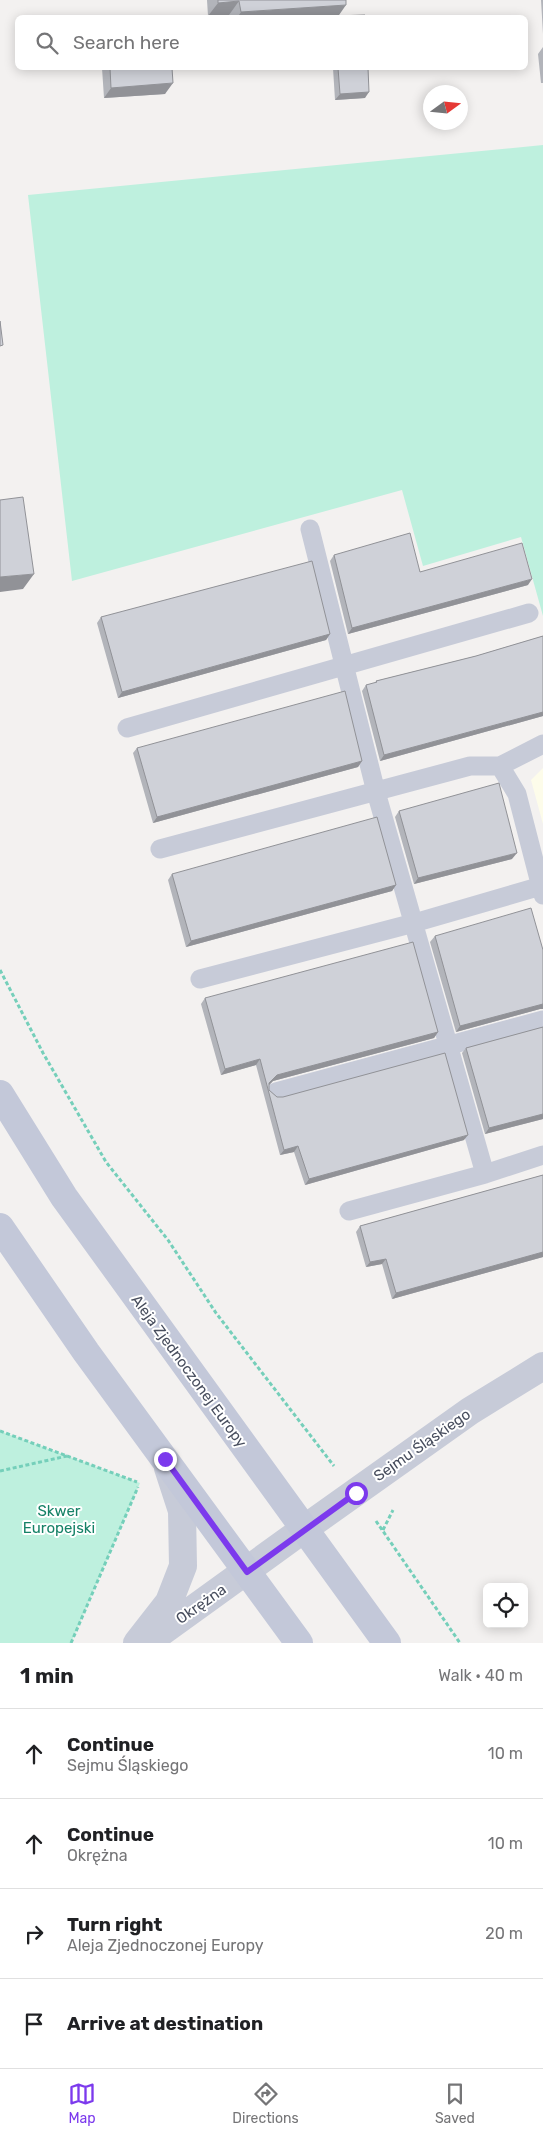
<!DOCTYPE html>
<meta charset="utf-8">
<style>
body{margin:0;font-family:Rubik,sans-serif;background:#f2f2f2;color:#202124}
.controls{position:absolute;right:15px;bottom:15px;display:grid;overflow:hidden;border-radius:8px;box-shadow:0 2px 12px #0003}
.controls button{width:45px;height:45px;display:grid;place-items:center;padding:0;border:0;border-bottom:1px solid #e0e0e0;background:#fff;color:#202124;font:25px sans-serif}
.compass{position:absolute;left:423px;top:85px;width:45px;height:45px;border-radius:50%;background:#fff;box-shadow:0 2px 12px #0003;rotate:75deg}
.stop{position:absolute;width:15px;height:15px;margin:-11px;border:4px solid #7c3aed;border-radius:50%;background:#fff}
.stop.end{background:#7c3aed;border-color:#fff;box-shadow:0 1px 5px #0008}
.list{margin:0;padding:0;list-style:none}
h2{display:flex;justify-content:space-between;align-items:center;height:65px;margin:0;padding:0 20px;font-size:21px}
h2 small{font-size:16px;font-weight:400;color:#757577}
.list li{display:grid;grid-template-columns:32px 1fr auto;gap:15px;align-items:center;box-sizing:border-box;height:90px;padding:0 20px;border-top:1px solid #e0e0e0}
.list b{display:block;font-size:19px;white-space:nowrap}
.list p{margin:0;font-size:16px;white-space:nowrap;color:#757577}
.list em{font-size:16px;font-style:normal;color:#757577}
.icon{flex:none;width:28px;height:28px;fill:none;stroke:currentColor;stroke-width:2;stroke-linecap:round;stroke-linejoin:round}
.map{position:relative;flex:none;width:543px;height:1643px;overflow:hidden}
.search{position:absolute;background:#fff;box-shadow:0 2px 12px #0003;left:15px;right:15px;top:15px;height:55px;display:flex;align-items:center;gap:12px;box-sizing:border-box;padding:0 18px;border-radius:8px;color:#757577;font-size:19px}
.sheet{height:425px;background:#fff}
nav{display:flex;justify-content:space-around;align-items:center;box-sizing:border-box;height:70px;border-top:1px solid #e0e0e0;background:#fff;font-size:14px;color:#757577}
nav a{display:grid;justify-items:center;gap:2px}
nav .on{color:#7c3aed}
.map>svg:first-child{display:block}
.commercial{fill:#fdfcea}
.green{fill:#bef0de}
.lines{fill:none;stroke-linecap:round;stroke-linejoin:round}
.path{stroke:#75cfba;stroke-width:3;stroke-dasharray:4 2.5;stroke-linecap:butt}
.service{stroke:#c7cbd8;stroke-width:19}
.minor{stroke:#c7cbd8;stroke-width:28}
.tertiary{stroke:#c7cbd8;stroke-width:28}
.secondary{stroke:#c3c8d9;stroke-width:28}
.wall{fill:#b2b4ba}
.shaded-wall{fill:#919297}
.building{fill:#cfd1d8;stroke:#919297}
.route{stroke:#7c3aed;stroke-width:6}
.labels{text-anchor:middle;dominant-baseline:central;stroke-width:4;stroke-linejoin:round;paint-order:stroke}
.street-label{font-size:15px;fill:#484e5e;stroke:#fff}
.park-label{font-size:15px;fill:#168267;stroke:#fff}
</style>
<div class="map">
<svg width="543" height="1643" viewBox="0 0 543 1643">
<rect width="100%" height="100%" fill="#f3f1f0"/>
<path class="commercial" d="M543 768V824L531 780Z"/>
<path class="green" d="M543 145V616L521 537 423 566 402 490 72 581 28 195Z
M0 1431 140 1483 71 1643H0Z"/>
<g class="lines">
<path class="path" d="M0 970 43 1053 106 1162 168 1240 216 1313 334 1466
M0 1431 137 1482
M0 1471 67 1456
M376 1521 460 1643
M383 1530 393 1510
M71 1643 138 1487"/>
<path class="service" d="M310 529 376 792 485 1174
M127 728 529 613
M500 766 543 744
M160 849 470 766H500L517 794 543 895
M200 979 414 923 541 886
M276 1092 543 1020
M349 1211 485 1174 543 1155"/>
<path class="minor" d="M304 1529 470 1411 543 1366"/>
<path class="tertiary" d="M149 1641 304 1529
M137 1643 169 1602 183 1566 182 1511 168 1468"/>
<path class="secondary" d="M0 1094 64 1197 387 1643
M0 1227 86 1352 299 1643"/>
</g>
<path class="wall" d="M207 0H346L338 16 365 18H230L229 15 208 16Z
M541 0H543V34Z
M543 47V83H541L538 54Z
M102 68H172L165 94 104 98Z
M333 68H368L365 98 335 100Z
M334 555 420 572 528 585 348 634 330 561Z
M101 617 330 634 326 640 118 698 97 623Z
M543 636V716L380 761 362 691 366 685 375 683 376 681 476 656Z
M137 748 362 761 358 767 153 823 133 753Z
M399 811 512 859 414 884 395 817Z
M172 874 396 885 392 891 186 947 168 880Z
M435 936 543 950V1009H540L456 1032 430 942Z
M205 998 438 1032 434 1038 273 1081 269 1085V1090L277 1097 464 1140 305 1185 294 1152 280 1155 256 1065 221 1075 201 1004Z
M543 1027V1119L485 1134 462 1053 466 1048Z
M543 1175V1257L392 1299 382 1264 366 1267 356 1232 360 1226Z"/>
<path class="shaded-wall" d="M239 1 229 15 208 16 218 3Z
M346 5 337 18 335 16 334 18H237L241 12Z
M173 83 165 94 104 98 111 88Z
M369 92 365 98 335 100 340 94Z
M34 574 23 589 0 592V577Z
M532 579 528 585 348 634 352 628Z
M330 634 326 640 118 698 122 692Z
M543 712V716L380 761 384 755Z
M362 761 358 767 153 823 157 817Z
M517 853 512 859 414 884 418 878Z
M396 885 392 891 186 947 191 941Z
M543 1004V1009H540L456 1032 460 1026Z
M438 1032 434 1038 273 1081 267 1087 269 1083 277 1075Z
M260 1059 256 1065 221 1075 225 1069Z
M543 1114V1119L485 1134 489 1128Z
M468 1135 464 1140 305 1185 309 1179Z
M298 1146 294 1152 280 1155 284 1150Z
M543 1252V1257L392 1299 396 1293Z
M386 1259 382 1264 366 1267 370 1262Z"/>
<path class="building" d="M218 0H346V5L241 12 239 1 218 3Z
M365 15V18H335V16Z
M110 68H172L173 83 111 88Z
M338 68H368L369 92 340 94Z
M0 321 3 345 0 346Z
M23 497 34 574 0 577V500Z
M410 533 420 572 522 543 532 579 352 628 334 555Z
M312 561 330 634 122 692 101 617Z
M543 636V712L384 755 366 685 377 682 376 681 476 656Z
M345 691 362 761 157 817 137 748Z
M499 783 517 853 418 878 399 811Z
M377 817 396 885 191 941 172 874Z
M531 908 543 950V1004L460 1026 435 936Z
M413 942 438 1032 277 1075 269 1083V1090L277 1097H283L445 1053 468 1135 309 1179 298 1146 284 1150 260 1059 225 1069 205 998Z
M543 1027V1114L489 1128 466 1048Z
M543 1175V1252L396 1293 386 1259 370 1262 360 1226Z"/>
<g class="lines">
<path class="route" d="M165 1459 247 1572 356 1493"/>
</g>
<g class="labels">
<g class="street-label">
<text transform="translate(189 1371) rotate(54)">Aleja Zjednoczonej Europy</text>
<text transform="translate(422 1445) rotate(-35)">Sejmu Śląskiego</text>
<text transform="translate(201 1604) rotate(-35)">Okrężna</text>
</g>
<g class="park-label">
<text x="59" y="1511">Skwer<tspan x="59" dy="17">Europejski</tspan></text>
</g>
</g>
</svg>
<div class="controls">
<button><svg class="icon" aria-label="locate" viewBox="0 0 24 24"><circle cx="12" cy="12" r="6"/><path d="M12 2v4M12 18v4M2 12h4M18 12h4"/></svg></button>
</div>
<svg class="compass" viewBox="-18 -18 36 36"><path d="M0-13l5 13h-10z" fill="#e53935"/><path d="M0 13l5-13h-10z" fill="#757577"/></svg>
<div class="stop" style="left:356px;top:1493px"></div>
<div class="stop end" style="left:165px;top:1459px"></div>
<div class="search"><svg class="icon" aria-label="search" viewBox="0 0 24 24"><circle cx="10" cy="10" r="6"/><path d="M15 15l6 6"/></svg>Search here</div>
</div>
<section class="sheet">
<h2>1 min<small>Walk · 40 m</small></h2>
<ul class="list">
<li><svg class="icon" aria-label="ahead" viewBox="0 0 24 24"><path d="M12 20V5M6 11l6-6 6 6"/></svg><div><b>Continue</b><p>Sejmu Śląskiego</p></div><em>10 m</em></li>
<li><svg class="icon" aria-label="ahead" viewBox="0 0 24 24"><path d="M12 20V5M6 11l6-6 6 6"/></svg><div><b>Continue</b><p>Okrężna</p></div><em>10 m</em></li>
<li><svg class="icon" aria-label="right" viewBox="0 0 24 24"><path d="M7 20v-9h11M14 6l5 5-5 5"/></svg><div><b>Turn right</b><p>Aleja Zjednoczonej Europy</p></div><em>20 m</em></li>
<li><svg class="icon" aria-label="arrive" viewBox="0 0 24 24"><path d="M6 21V4h12l-3 4 3 4H6"/></svg><div><b>Arrive at destination</b></div></li>
</ul>
</section>
<nav>
<a class="on"><svg class="icon" aria-label="map" viewBox="0 0 24 24"><path d="M3 6l6-2 6 2 6-2v14l-6 2-6-2-6 2zM9 4v14M15 6v14"/></svg>Map</a>
<a><svg class="icon" aria-label="directions" viewBox="0 0 24 24"><path d="M12 3l9 9-9 9-9-9zM9 14v-3h6M13 9l2 2-2 2"/></svg>Directions</a>
<a><svg class="icon" aria-label="saved" viewBox="0 0 24 24"><path d="M7 4h10v16l-5-4-5 4z"/></svg>Saved</a>
</nav>
